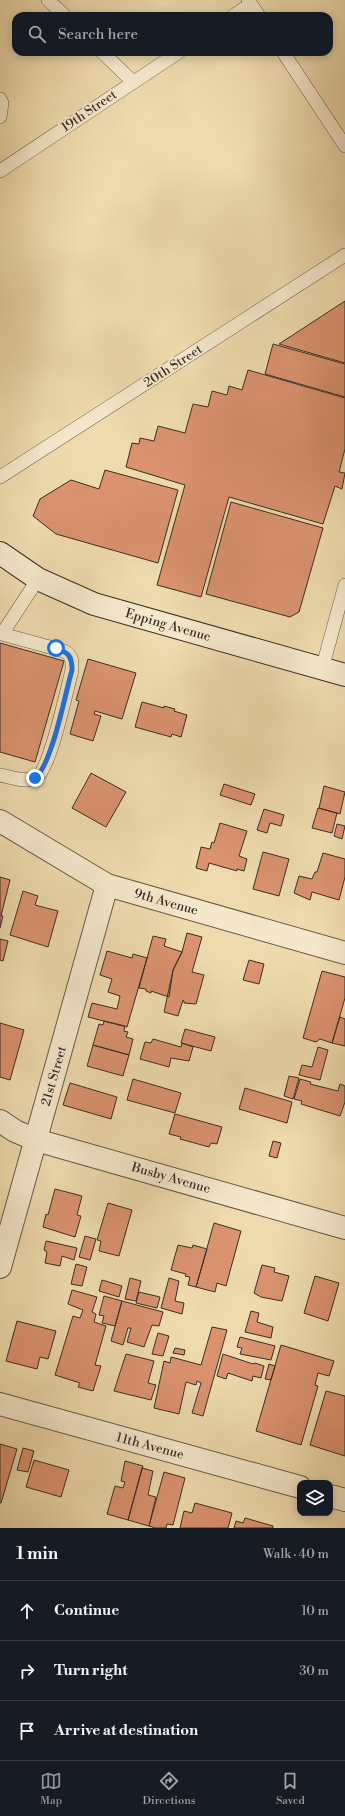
<!DOCTYPE html>
<meta charset="utf-8">
<style>
body{margin:0;font-family:"Libre Bodoni",serif;background:#20242c;color:#f1f3f6}
.controls{position:absolute;right:12px;bottom:12px;display:grid;overflow:hidden;border-radius:8px;box-shadow:0 2px 10px #0003}
.controls button{width:36px;height:36px;display:grid;place-items:center;padding:0;border:0;border-bottom:1px solid #363941;background:#171b24;color:#f1f3f6;font:20px sans-serif}
.stop{position:absolute;width:12px;height:12px;margin:-9px;border:3px solid #1a73e8;border-radius:50%;background:#fff}
.stop.end{background:#1a73e8;border-color:#fff;box-shadow:0 1px 4px #0008}
.list{margin:0;padding:0;list-style:none}
h2{display:flex;justify-content:space-between;align-items:center;height:52px;margin:0;padding:0 16px;font-size:17px}
h2 small{font-size:13px;font-weight:400;color:#9ea1a6}
.list li{display:grid;grid-template-columns:26px 1fr auto;gap:12px;align-items:center;box-sizing:border-box;height:60px;padding:0 16px;border-top:1px solid #363941}
.list b{display:block;font-size:15px;white-space:nowrap}
.list em{font-size:13px;font-style:normal;color:#9ea1a6}
.icon{flex:none;width:22px;height:22px;fill:none;stroke:currentColor;stroke-width:2;stroke-linecap:round;stroke-linejoin:round}
.map{position:relative;flex:none;width:345px;height:1528px;overflow:hidden}
.search{position:absolute;background:#171b24;box-shadow:0 2px 10px #0003;left:12px;right:12px;top:12px;height:44px;display:flex;align-items:center;gap:10px;box-sizing:border-box;padding:0 14px;border-radius:12px;color:#9ea1a6;font-size:15px}
.sheet{height:232px;background:#171b24}
nav{display:flex;justify-content:space-around;align-items:center;box-sizing:border-box;height:56px;border-top:1px solid #363941;background:#171b24;font-size:11px;color:#9ea1a6}
nav a{display:grid;justify-items:center;gap:2px}
nav .on{color:#8c9099}
.map>svg:first-child{display:block}
.building{fill:#da926f;stroke:#3b2e29}
.lines{fill:none;stroke-linecap:round;stroke-linejoin:round}
.lane-casing{stroke:#68594a;stroke-width:14}
.street-casing{stroke:#68594a;stroke-width:24}
.secondary-casing{stroke:#3b2e29;stroke-width:24}
.lane{stroke:#f4e7ca;stroke-width:13}
.street{stroke:#f4e7ca;stroke-width:22}
.secondary{stroke:#f4e7ca;stroke-width:22}
.route{stroke:#1a73e8;stroke-width:5}
.labels{text-anchor:middle;dominant-baseline:central;stroke-width:4;stroke-linejoin:round;paint-order:stroke}
.street-label{font-size:13px;fill:#3b2e29;stroke:#f4e7ca}
</style>
<div class="map">
<svg width="345" height="1528" viewBox="0 0 345 1528">
<rect width="100%" height="100%" fill="#eedaad"/>
<filter id="stains"><feTurbulence type="fractalNoise" baseFrequency=".005" numOctaves="4"/><feColorMatrix values="0 0 0 0 .2 0 0 0 0 .09 0 0 0 0 .02 0 0 0 .5 -.17"/></filter>
<radialGradient id="worn" r=".72"><stop offset=".6" stop-color="#630" stop-opacity="0"/><stop offset="1" stop-color="#630" stop-opacity=".3"/></radialGradient>
<path class="building" d="M345 301V363L279 344Z
M273 344 345 364V397L265 374Z
M248 370 345 398V449L339 472 345 473 342 489 335 486 323 524 229 497 201 597 157 585 185 485 126 467 132 443 139 444 140 438 154 441 158 426 185 433 193 404 208 407 212 391 227 395 229 386 242 390Z
M105 470 178 490 158 563 56 534 33 516 40 499 71 480 99 489Z
M231 502 323 528 299 612 290 617 206 594Z
M0 643 64 661 35 762 0 752Z
M88 659 136 673 122 719 95 711 94 714 101 716 93 741 70 734 79 701 76 700Z
M142 702 164 708V706L175 709 174 711 187 715 181 737 172 734 171 737 135 727Z
M91 773 126 792 106 827 72 808Z
M224 784 255 794 251 805 220 795Z
M324 786 345 792 340 814 319 808Z
M318 808 337 813 332 833 312 828Z
M264 809 284 815 281 826 270 823 267 833 257 830Z
M220 823 247 831 239 856 247 859 244 871 237 869V871L209 863 207 871 196 868 201 847 210 849 212 842 214 843Z
M337 824 345 826 342 839 334 836Z
M263 852 289 859 279 896 253 889Z
M323 853 345 859V877L339 900 312 892 310 900 294 893 299 876 312 879 315 872H317Z
M0 877 10 880 1 916H3L0 928Z
M23 891 38 896 35 905 58 911 48 947 10 935Z
M187 933 202 937 192 972 204 975 196 1004 184 1003V1001L183 1000 178 1016 164 1012 173 970 182 952Z
M153 936 166 939 164 946 182 952 173 970 169 997 151 991V993L146 991V989L139 988Z
M0 939 8 941 3 961 0 960Z
M107 951 132 958 133 954 147 958 127 1027 88 1017 92 1003 117 1009 120 996 108 992 112 979 100 975Z
M249 960 264 964 259 984 243 980Z
M322 971 345 977V998L332 1043 320 1039 316 1042 303 1038Z
M340 1017 345 1019V1046L332 1043Z
M104 1021 125 1026 124 1031 128 1032 126 1037 133 1039 129 1055 93 1045 99 1024 103 1025Z
M0 1023 24 1030 10 1080 0 1077Z
M185 1029 215 1037 211 1051 181 1043Z
M153 1039 181 1047 182 1043 193 1047 189 1061 171 1058 169 1067 140 1059 145 1042 151 1043Z
M93 1045 129 1055 123 1076 87 1066Z
M318 1047 328 1050 320 1080 299 1075 302 1065 312 1067Z
M289 1076 299 1078 293 1099 284 1096Z
M133 1079 181 1093 175 1113 127 1100Z
M300 1079 311 1082 310 1084 338 1091 340 1084 345 1086V1102L340 1116 301 1104 302 1101 294 1099Z
M70 1083 117 1097 111 1119 63 1105Z
M245 1088 292 1102 287 1123 239 1109Z
M175 1114 222 1127 217 1144 211 1143 209 1147 180 1139 181 1137 169 1134Z
M273 1141 281 1143 277 1158 269 1156Z
M55 1189 82 1196 77 1215 81 1216 75 1237 43 1227 46 1214 48 1215Z
M108 1203 132 1210 119 1256 99 1251 101 1241 97 1240Z
M214 1223 241 1231 226 1286 217 1283 215 1292 196 1287Z
M85 1236 96 1239 90 1260 79 1257Z
M46 1241 77 1248 74 1260 62 1256 60 1266 45 1263 47 1252 44 1250Z
M178 1245 192 1248 193 1245 207 1249 196 1287 188 1285 190 1277 185 1276 186 1274 171 1270Z
M76 1264 87 1267 82 1286 71 1284Z
M262 1265 275 1268 274 1272 289 1276 282 1301 261 1297 254 1293Z
M315 1276 339 1283 328 1321 304 1313Z
M130 1278 141 1281 136 1301 125 1299Z
M169 1278 179 1281 175 1301 184 1303 182 1314 161 1308Z
M102 1280 122 1286 119 1297 99 1291Z
M72 1290 97 1297 92 1312 96 1314 94 1322 106 1326 95 1365 101 1366 93 1391 78 1387 80 1383 55 1375 73 1316 80 1318 83 1310 68 1304Z
M139 1292 160 1297 157 1308 136 1303Z
M104 1296 122 1301 115 1326 102 1323 104 1316 99 1315Z
M122 1301 163 1312 159 1326 152 1325 144 1347 127 1342 131 1328H128L123 1345 111 1341Z
M251 1311 259 1313 257 1322 273 1327 271 1338 245 1332Z
M17 1321 56 1331 48 1359 40 1357 37 1369 6 1361Z
M212 1327 227 1330 203 1416 192 1413 201 1383 197 1381 196 1385 186 1382 179 1414 154 1408 164 1361 170 1363 171 1357 201 1365Z
M158 1333 169 1336 163 1356 152 1354Z
M240 1337 275 1346 271 1360 240 1354 242 1348 237 1347Z
M281 1345 334 1361 329 1376 318 1373 315 1385 318 1386 301 1445 256 1431Z
M175 1348 185 1350 184 1355 173 1353Z
M126 1354 154 1361 148 1383 156 1385 151 1400 114 1391Z
M223 1354 253 1364 255 1363 264 1366 261 1378 253 1376 252 1381 228 1373 226 1379 217 1376Z
M269 1364 275 1366 271 1380 265 1379Z
M326 1391 345 1396V1456L310 1445Z
M0 1444 17 1449 1 1503H0Z
M23 1448 34 1451 28 1472 17 1470Z
M34 1460 69 1470 61 1497 26 1487Z
M125 1461 143 1466 128 1520 107 1514 115 1486 123 1488 125 1482 121 1481Z
M142 1468 153 1471 148 1495 156 1497 149 1526 128 1520Z
M164 1472 185 1478 173 1525 167 1524 166 1528H155L149 1526Z
M195 1503 232 1513 228 1528H180L184 1511 192 1513Z
M245 1518 273 1526V1528H234L236 1521 243 1523Z"/>
<g class="lines">
<defs>
<path id="lane" d="M48 0 65 16
M248 0 259 16
M233 16 251 4
M102 52 133 82
M283 52 345 146
M0 99 2 103 0 117
M0 171 179 52
M0 477 345 255
M322 669 345 585
M0 775C11 777 26 783 36 778 50 770 67 689 72 670 72 661 73 656 64 651L2 634 38 579"/>
<path id="street" d="M0 821 107 885 345 953
M0 1121 15 1131 36 1140 345 1228
M0 1267 107 885
M0 1404 300 1487
M330 1496 345 1500"/>
<path id="secondary" d="M0 553 38 579 94 604 345 675"/>
</defs>
<use href="#lane" class="lane-casing"/>
<use href="#street" class="street-casing"/>
<use href="#secondary" class="secondary-casing"/>
<use href="#lane" class="lane"/>
<use href="#street" class="street"/>
<use href="#secondary" class="secondary"/>
</g>
<g class="lines">
<path class="route" d="M35 778C52 765 65 694 72 670 72 656 69 653 56 648"/>
</g>
<g class="labels">
<g class="street-label">
<text transform="translate(89 111) rotate(-34)">19th Street</text>
<text transform="translate(173 366) rotate(-33)">20th Street</text>
<text transform="translate(168 625) rotate(16)">Epping Avenue</text>
<text transform="translate(166 902) rotate(16)">9th Avenue</text>
<text transform="translate(54 1076) rotate(-74)">21st Street</text>
<text transform="translate(171 1178) rotate(16)">Busby Avenue</text>
<text transform="translate(150 1446) rotate(15)">11th Avenue</text>
</g>
</g>
<rect width="100%" height="100%" filter="url(#stains)"/>
<rect width="100%" height="100%" fill="url(#worn)"/>
</svg>
<div class="controls">
<button><svg class="icon" aria-label="layers" viewBox="0 0 24 24"><path d="M12 4l9 5-9 5-9-5zM3 14l9 5 9-5"/></svg></button>
</div>
<div class="stop" style="left:56px;top:648px"></div>
<div class="stop end" style="left:35px;top:778px"></div>
<div class="search"><svg class="icon" aria-label="search" viewBox="0 0 24 24"><circle cx="10" cy="10" r="6"/><path d="M15 15l6 6"/></svg>Search here</div>
</div>
<section class="sheet">
<h2>1 min<small>Walk · 40 m</small></h2>
<ul class="list">
<li><svg class="icon" aria-label="ahead" viewBox="0 0 24 24"><path d="M12 20V5M6 11l6-6 6 6"/></svg><div><b>Continue</b></div><em>10 m</em></li>
<li><svg class="icon" aria-label="right" viewBox="0 0 24 24"><path d="M7 20v-9h11M14 6l5 5-5 5"/></svg><div><b>Turn right</b></div><em>30 m</em></li>
<li><svg class="icon" aria-label="arrive" viewBox="0 0 24 24"><path d="M6 21V4h12l-3 4 3 4H6"/></svg><div><b>Arrive at destination</b></div></li>
</ul>
</section>
<nav>
<a class="on"><svg class="icon" aria-label="map" viewBox="0 0 24 24"><path d="M3 6l6-2 6 2 6-2v14l-6 2-6-2-6 2zM9 4v14M15 6v14"/></svg>Map</a>
<a><svg class="icon" aria-label="directions" viewBox="0 0 24 24"><path d="M12 3l9 9-9 9-9-9zM9 14v-3h6M13 9l2 2-2 2"/></svg>Directions</a>
<a><svg class="icon" aria-label="saved" viewBox="0 0 24 24"><path d="M7 4h10v16l-5-4-5 4z"/></svg>Saved</a>
</nav>
